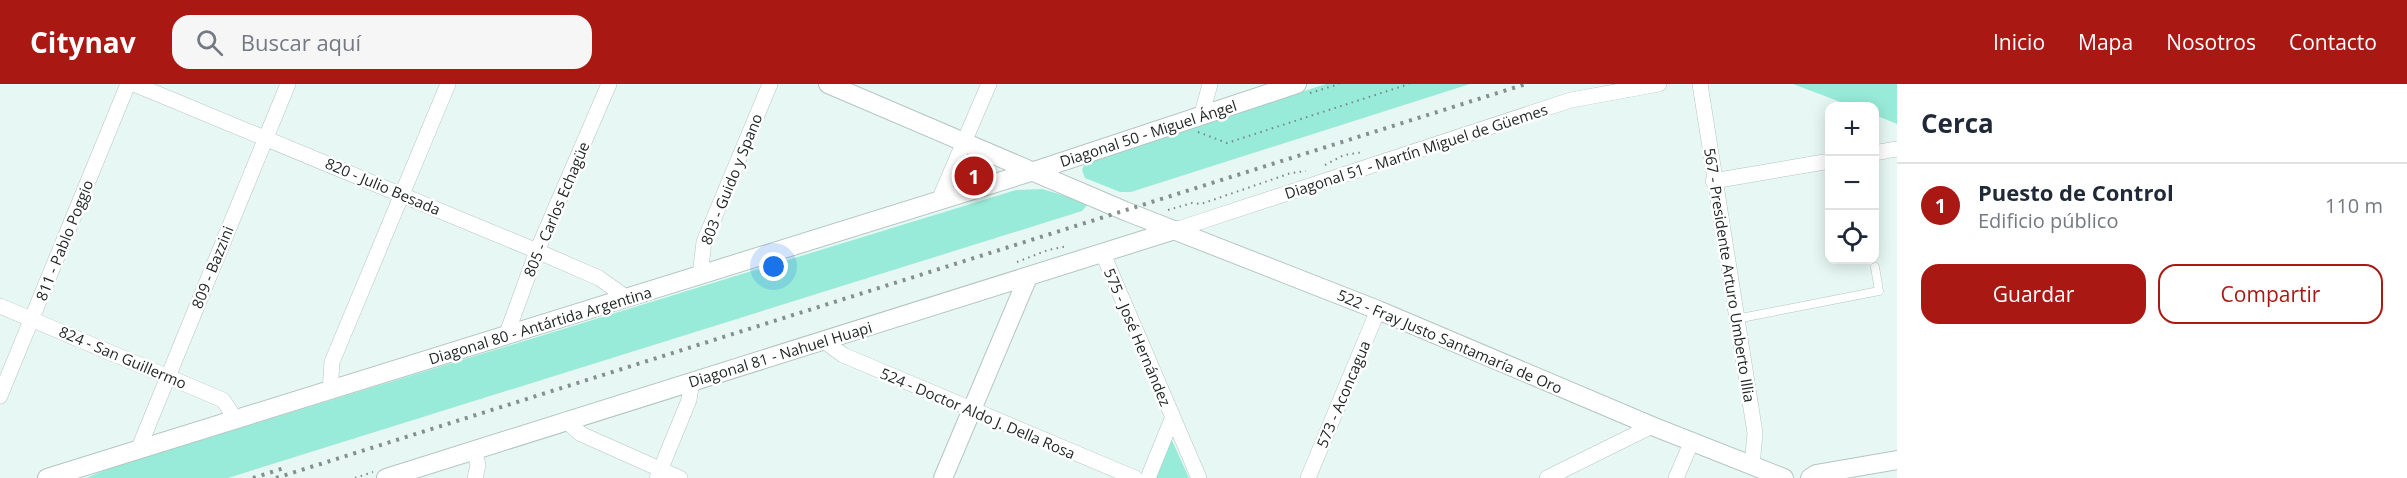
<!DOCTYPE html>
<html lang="es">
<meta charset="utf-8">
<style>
body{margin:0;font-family:"Open Sans",sans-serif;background:#f6f6f7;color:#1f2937}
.controls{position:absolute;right:18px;top:18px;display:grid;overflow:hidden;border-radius:12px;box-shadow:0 3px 15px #0003}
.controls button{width:54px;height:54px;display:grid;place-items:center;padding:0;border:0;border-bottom:2px solid #e0e1e3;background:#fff;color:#1f2937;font:30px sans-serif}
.you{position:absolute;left:774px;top:183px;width:21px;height:21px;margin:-15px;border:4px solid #fff;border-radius:50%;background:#1a73e8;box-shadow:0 0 0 9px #1a73e833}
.badge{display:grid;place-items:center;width:39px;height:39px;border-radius:50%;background:#aa1814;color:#fff;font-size:20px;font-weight:700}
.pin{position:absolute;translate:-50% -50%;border:3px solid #fff;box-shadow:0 2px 6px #0006}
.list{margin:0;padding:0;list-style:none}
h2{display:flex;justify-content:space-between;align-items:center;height:78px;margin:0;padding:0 24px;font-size:26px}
h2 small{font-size:20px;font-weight:400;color:#747a83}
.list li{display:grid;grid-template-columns:39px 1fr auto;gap:18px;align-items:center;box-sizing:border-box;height:84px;padding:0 24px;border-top:2px solid #e0e1e3}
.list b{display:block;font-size:22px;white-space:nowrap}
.list p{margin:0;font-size:20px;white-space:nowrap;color:#747a83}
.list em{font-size:20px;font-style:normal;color:#747a83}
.actions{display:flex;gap:12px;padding:18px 24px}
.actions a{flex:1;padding:14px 0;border:2px solid #aa1814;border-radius:18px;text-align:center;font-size:21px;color:#aa1814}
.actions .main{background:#aa1814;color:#fff}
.icon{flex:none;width:33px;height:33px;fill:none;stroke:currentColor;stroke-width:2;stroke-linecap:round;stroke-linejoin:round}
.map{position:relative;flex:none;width:1897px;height:394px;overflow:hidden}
header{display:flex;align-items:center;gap:36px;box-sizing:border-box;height:84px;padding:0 30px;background:#aa1814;color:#fff}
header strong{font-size:28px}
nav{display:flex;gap:33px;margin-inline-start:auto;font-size:21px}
.search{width:420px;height:54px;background:#f6f6f7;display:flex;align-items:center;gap:15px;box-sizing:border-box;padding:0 21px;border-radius:18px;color:#747a83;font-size:22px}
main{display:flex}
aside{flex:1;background:#fff}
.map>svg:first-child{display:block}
.green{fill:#99ebd9}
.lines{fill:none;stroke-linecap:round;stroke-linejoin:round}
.service-casing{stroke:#b4c5c1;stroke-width:9}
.minor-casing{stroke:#b4c5c1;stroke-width:16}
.tertiary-casing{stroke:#b4c5c1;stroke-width:20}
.path{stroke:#7a8582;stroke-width:2;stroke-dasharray:1.5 4.5;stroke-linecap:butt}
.service{stroke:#fff;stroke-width:8}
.minor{stroke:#fff;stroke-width:15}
.tertiary{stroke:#fff;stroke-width:18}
.rail{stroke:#84908d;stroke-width:4;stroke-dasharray:3 6;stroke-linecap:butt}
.labels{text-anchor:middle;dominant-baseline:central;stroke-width:5;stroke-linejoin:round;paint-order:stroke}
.street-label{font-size:15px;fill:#1e2423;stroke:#fff}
</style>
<header>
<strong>Citynav</strong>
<div class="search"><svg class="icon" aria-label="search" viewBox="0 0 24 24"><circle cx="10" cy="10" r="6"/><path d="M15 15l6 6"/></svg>Buscar aquí</div>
<nav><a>Inicio</a><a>Mapa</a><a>Nosotros</a><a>Contacto</a></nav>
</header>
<main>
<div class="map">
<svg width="1897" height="394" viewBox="0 0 1897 394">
<rect width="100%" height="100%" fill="#e7f8f4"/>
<path class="green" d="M1326 0H1470L1131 108H1120L1085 94 1082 86 1085 78Z
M1793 0H1897V40L1875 31 1874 22H1851Z
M1042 105 1089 119 1082 127 228 394H86L110 384 1016 106Z
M1170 352 1189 394H1154Z"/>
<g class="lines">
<defs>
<path id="service" d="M1736 235 1879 207 1875 183"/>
<path id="minor" d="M134 0 537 167 599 194 627 214
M1700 0 1755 349 1752 382
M1202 30 1210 0
M1874 69 1897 65
M1713 97 1830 77
M939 116 989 0
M1175 146 1571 16 1659 0
M1103 170 1199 394
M700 191 704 158 770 0
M0 222 223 316 236 336
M506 252 537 167 609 0
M824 257 843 271 1135 394
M330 307 332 278 448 0
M0 312 128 0
M565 336 581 350 680 394
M474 365 478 381 475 394
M138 366 288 0
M657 394 689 316 692 297
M1148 394 1172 335
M1308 394 1378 226
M1547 394 1652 342
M1676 394 1692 357"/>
<path id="tertiary" d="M828 0 1125 127 1378 226 1652 342 1784 394
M47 394 1034 87 1297 0
M386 394 1175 146
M943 394 1028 193
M1810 394 1816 390 1897 376"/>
</defs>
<use href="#service" class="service-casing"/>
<use href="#minor" class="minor-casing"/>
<use href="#tertiary" class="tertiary-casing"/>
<path class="path" d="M1310 9 1339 0
M1198 48 1227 59 1409 0
M1325 81 1344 71 1364 68
M1168 126 1192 119 1201 120 1291 89 1306 87
M1017 178 1048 166 1068 162
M355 394 373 388"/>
<use href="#service" class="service"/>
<use href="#minor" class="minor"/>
<use href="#tertiary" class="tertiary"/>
<path class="rail" d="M253 394 284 384
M276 394 1526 0"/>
</g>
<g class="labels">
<g class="street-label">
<text transform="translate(1148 49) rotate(-18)">Diagonal 50 - Miguel Ángel</text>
<text transform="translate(1416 67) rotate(-18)">Diagonal 51 - Martín Miguel de Güemes</text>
<text transform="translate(731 95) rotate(-68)">803 - Guido y Spano</text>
<text transform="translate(383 102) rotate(23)">820 - Julio Besada</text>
<text transform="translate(556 125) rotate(-67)">805 - Carlos Echagüe</text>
<text transform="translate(64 156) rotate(-68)">811 - Pablo Poggio</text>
<text transform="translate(212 183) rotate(-68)">809 - Bazzini</text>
<text transform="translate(1730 191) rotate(81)">567 - Presidente Arturo Umberto Illia</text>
<text transform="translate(540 241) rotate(-17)">Diagonal 80 - Antártida Argentina</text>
<text transform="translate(1138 253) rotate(67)">575 - José Hernández</text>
<text transform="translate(1450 257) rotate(23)">522 - Fray Justo Santamaría de Oro</text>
<text transform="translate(780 270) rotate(-17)">Diagonal 81 - Nahuel Huapi</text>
<text transform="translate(123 273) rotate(23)">824 - San Guillermo</text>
<text transform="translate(1343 310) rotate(-67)">573 - Aconcagua</text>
<text transform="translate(978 329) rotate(23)">524 - Doctor Aldo J. Della Rosa</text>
</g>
</g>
</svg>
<div class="controls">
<button>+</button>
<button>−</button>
<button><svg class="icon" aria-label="locate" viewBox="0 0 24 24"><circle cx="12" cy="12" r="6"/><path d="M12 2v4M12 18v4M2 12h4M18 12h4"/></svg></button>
</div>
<div class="you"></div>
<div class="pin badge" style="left:974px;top:92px">1</div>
</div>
<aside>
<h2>Cerca<small></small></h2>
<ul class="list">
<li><span class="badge">1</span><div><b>Puesto de Control</b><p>Edificio público</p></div><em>110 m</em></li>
</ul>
<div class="actions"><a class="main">Guardar</a><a>Compartir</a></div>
</aside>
</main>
